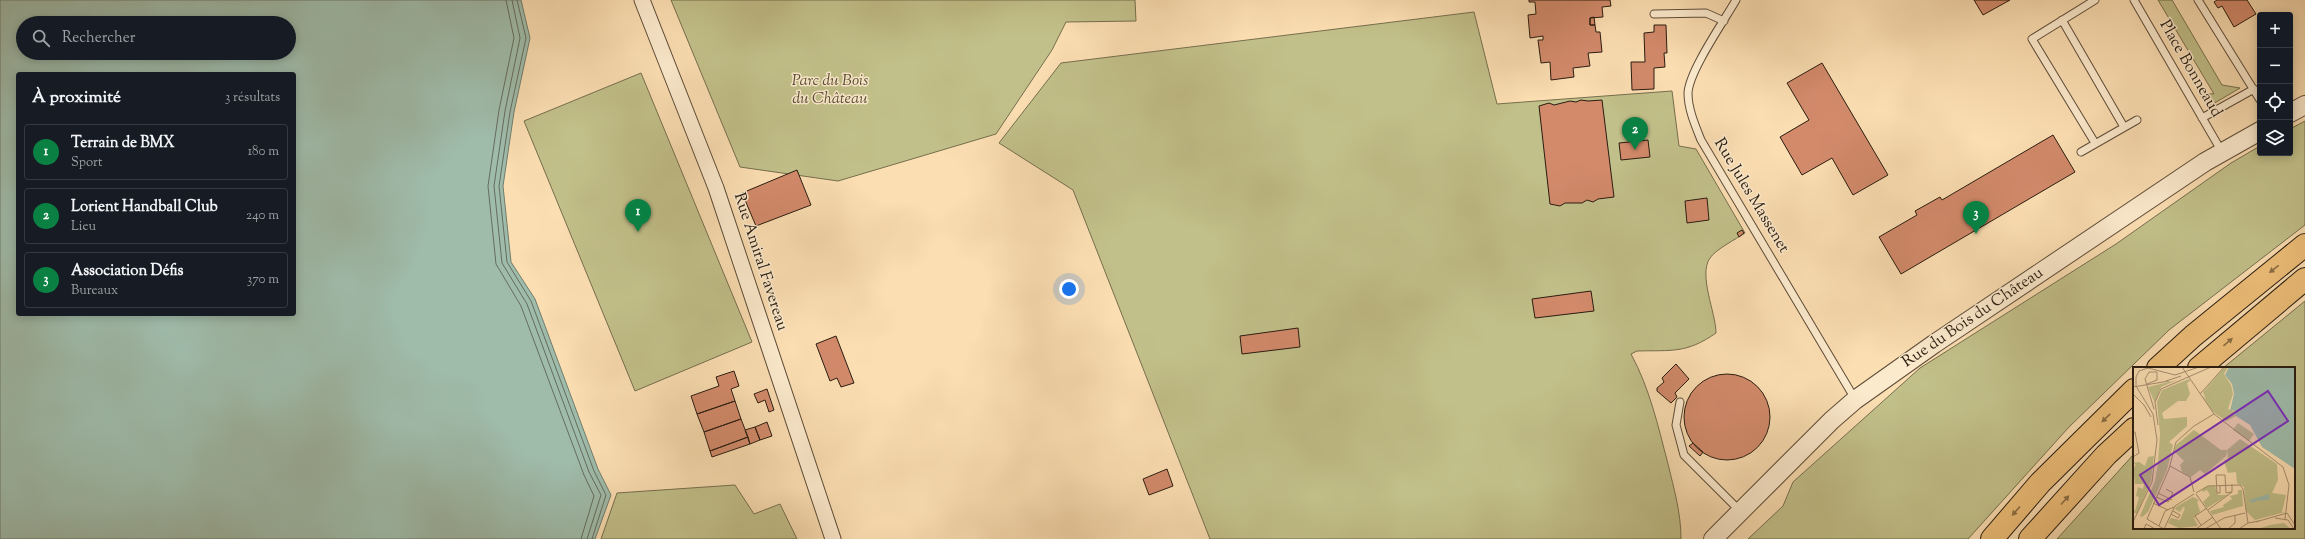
<!DOCTYPE html>
<html lang="fr">
<meta charset="utf-8">
<style>
body{margin:0;font-family:"Sorts Mill Goudy",serif;background:#242831;color:#f1f3f6}
.controls{position:absolute;right:12px;top:12px;display:grid;overflow:hidden;border-radius:4px;box-shadow:0 2px 10px #0003}
.controls button{width:36px;height:36px;display:grid;place-items:center;padding:0;border:0;border-bottom:1px solid #363941;background:#171b24;color:#f1f3f6;font:20px sans-serif}
.you{position:absolute;left:1069px;top:289px;width:14px;height:14px;margin:-10px;border:3px solid #fff;border-radius:50%;background:#1a73e8;box-shadow:0 0 0 6px #1a73e833}
.badge{display:grid;place-items:center;width:26px;height:26px;border-radius:50%;background:#0b8043;color:#fff;font-size:13px;font-weight:700}
.pin{position:absolute;translate:-50% -33px;filter:drop-shadow(0 1px 2px #0008)}
.pin::after{content:'';position:absolute;top:21px;width:14px;height:12px;background:inherit;clip-path:polygon(0 0,100% 0,50% 100%)}
.list{margin:0;padding:0;list-style:none}
h2{display:flex;justify-content:space-between;align-items:center;height:52px;margin:0;padding:0 16px;font-size:17px}
h2 small{font-size:13px;font-weight:400;color:#9ea1a6}
.list li{display:grid;grid-template-columns:26px 1fr auto;gap:12px;align-items:center;box-sizing:border-box;height:56px;margin:0 8px 8px;padding:0 8px;border:1px solid #363941;border-radius:4px}
.list b{display:block;font-size:15px;white-space:nowrap}
.list p{margin:0;font-size:13px;white-space:nowrap;color:#9ea1a6}
.list em{font-size:13px;font-style:normal;color:#9ea1a6}
.icon{flex:none;width:22px;height:22px;fill:none;stroke:currentColor;stroke-width:2;stroke-linecap:round;stroke-linejoin:round}
.map{position:relative;flex:none;width:2305px;height:539px;overflow:hidden}
.search{position:absolute;background:#171b24;box-shadow:0 2px 10px #0003;left:16px;top:16px;width:280px;height:44px;display:flex;align-items:center;gap:10px;box-sizing:border-box;padding:0 14px;border-radius:22px;color:#9ea1a6;font-size:15px}
.panel{position:absolute;background:#171b24;box-shadow:0 2px 10px #0003;left:16px;top:72px;width:280px;height:244px;border-radius:4px}
.map>svg:first-child{display:block}
.green{fill:#c2c08a;stroke:#766e4d}
.water{fill:#9fbcab;stroke:#707c6d;fill-rule:evenodd}
.lines{fill:none;stroke-linecap:round;stroke-linejoin:round}
.shore{stroke:#646c5e;stroke-width:1}
.building{fill:#d28a6b;stroke:#291c10}
.service-casing{stroke:#5e4c38;stroke-width:9}
.minor-casing{stroke:#5e4c38;stroke-width:17}
.tertiary-casing{stroke:#5e4c38;stroke-width:20}
.trunk-casing{stroke:#291c10;stroke-width:24}
.service{stroke:#fceacd;stroke-width:7}
.minor{stroke:#fceacd;stroke-width:15}
.tertiary{stroke:#fceacd;stroke-width:18}
.trunk{stroke:#eebf79;stroke-width:22}
.oneway{fill:#8c6e44}
.labels{text-anchor:middle;dominant-baseline:central;stroke-width:3;stroke-linejoin:round;paint-order:stroke}
.street-label{font-size:16px;fill:#291c10;stroke:#fceacd}
.park-label{font-size:16px;font-style:italic;fill:#574d35;stroke:#fceacd}
.inset-road{fill:none;stroke:#a79071;stroke-width:1}
.view{fill:#7b2cbf;fill-opacity:0.15;stroke:#7b2cbf;stroke-width:2}
.inset-edge{fill:none;stroke:#291c10;stroke-width:2}
</style>
<div class="map">
<svg width="2305" height="539" viewBox="0 0 2305 539">
<rect width="100%" height="100%" fill="#fbdeb2"/>
<filter id="stains"><feTurbulence type="fractalNoise" baseFrequency=".005" numOctaves="4"/><feColorMatrix values="0 0 0 0 .2 0 0 0 0 .09 0 0 0 0 .02 0 0 0 .5 -.17"/></filter>
<radialGradient id="worn" r=".72"><stop offset=".6" stop-color="#630" stop-opacity="0"/><stop offset="1" stop-color="#630" stop-opacity=".3"/></radialGradient>
<path class="green" d="M671 0H1135L1136 21 1066 22 1052 50 996 134 838 181 740 167Z
M2158 0H2172L2222 85 2240 88 2208 107 2199 93 2214 94Z
M1474 12 1497 104 1672 91 1679 146 1696 149 1745 233C1736 239 1715 250 1710 258 1698 275 1716 313 1716 333 1686 354 1671 350 1637 351L1631 354C1650 389 1658 426 1668 464 1674 489 1681 513 1681 539H1210L1073 190 999 143 1061 63Z
M641 73 752 342 635 391 524 121Z
M2305 121V225L2169 330 2069 427 1968 539H1748L1783 506 1793 482 1920 368 2116 244 2231 163 2260 146V153H2290V129Z
M2305 301V539H2057L2134 454V528H2294V368H2223Z
M735 485 754 514 780 504 797 539H601L617 493Z"/>
<path class="water" d="M0 0H521L530 38 514 112 503 186 511 262 535 299 598 469 611 495 595 539H0ZM23 23H289V53H23ZM18 74H294V314H18Z"/>
<g class="lines">
<path class="shore" d="M506 0 514 38 499 110 488 186 496 264 521 306 584 475 594 496 581 539
M512 0 520 38 505 111 494 186 502 263 527 304 589 472 601 495 587 539
M517 0 526 38 510 112 499 186 507 262 531 301 594 471 606 495 592 539"/>
</g>
<path class="building" d="M1529 0H1610L1611 6 1602 7 1603 17 1590 18V25H1595L1596 32H1600L1602 52 1588 53 1590 66 1573 68 1574 77 1551 80 1550 62 1541 63 1538 40H1543V36L1530 38 1528 15 1536 14 1535 2H1529Z
M1974 0H2010L1983 15Z
M2217 0H2247L2256 14 2234 27 2222 6 2218 8 2214 2Z
M1594 17 1595 25H1590V18Z
M1654 25H1666L1667 53H1664L1665 67 1654 68V89L1632 90 1631 62H1645L1644 33 1654 32Z
M1822 63 1888 175 1853 195 1832 158 1802 175 1780 137 1809 120 1787 83Z
M1581 100 1588 101 1602 100 1614 197 1598 199 1593 202 1587 200 1582 203H1565L1560 206 1550 204 1539 106 1549 103 1554 105 1570 101 1576 102Z
M2053 135 2075 172 1901 274 1879 237 1917 215 1915 211 1940 197 1942 200Z
M1648 140 1650 157 1621 160 1619 143Z
M797 170 811 205 756 226 742 193Z
M1707 198 1709 220 1687 223 1685 201Z
M1742 230 1744 233 1739 237 1737 233Z
M1591 291 1594 311 1535 318 1532 299Z
M1298 328 1300 347 1242 354 1240 336Z
M836 336 854 383 841 387 837 378 830 381 816 344Z
M1676 364 1689 379 1675 393 1677 397 1671 403 1657 391V388L1664 382 1662 378Z
M734 371 739 386 731 389 735 401 697 414 691 396 719 386 716 377Z
M1684 417a43 43 0 1 1 86 0a43 43 0 1 1-86 0Z
M767 389 774 410 769 412 765 400 758 403 754 394Z
M735 401 741 419 704 432 697 414Z
M741 419 748 437 710 451 704 432Z
M767 422 772 436 760 440 755 427Z
M755 427 760 440 750 444 745 430Z
M748 437 750 444 712 457 710 451Z
M1693 443 1703 452 1700 456 1689 446Z
M1167 469 1173 486 1149 495 1143 479Z"/>
<g class="lines">
<defs>
<path id="service" d="M1736 0C1724 21 1689 71 1688 93 1688 109 1695 125 1701 140L1855 399
M2134 0 2222 152
M2198 0 2260 100
M1654 14 1706 13 1724 21
M2062 20 2124 127
M2202 118 2254 89
M2095 143 2032 39 2095 0
M2081 152 2137 120
M1680 402 1676 425 1684 455 1740 511"/>
<path id="minor" d="M642 0 716 188 833 539"/>
<path id="tertiary" d="M2290 113 2305 105
M1713 539 1832 420 1855 400 1934 344 2205 162 2260 131"/>
<path id="trunk" d="M2158 368 2193 336 2305 245
M2199 368 2305 279
M1992 539 2040 483 2134 390
M2030 539 2106 455 2134 429"/>
</defs>
<use href="#service" class="service-casing"/>
<use href="#minor" class="minor-casing"/>
<use href="#tertiary" class="tertiary-casing"/>
<use href="#trunk" class="trunk-casing"/>
<use href="#service" class="service"/>
<use href="#minor" class="minor"/>
<use href="#tertiary" class="tertiary"/>
<use href="#trunk" class="trunk"/>
</g>
<defs><path id="oneway-solid" d="M-6-.8H1V-3.2L6.5 0L1 3.2V.8H-6Z"/></defs>
<g class="oneway">
<use href="#oneway-solid" transform="translate(2274 269) rotate(142)"/>
<use href="#oneway-solid" transform="translate(2228 342) rotate(-40)"/>
<use href="#oneway-solid" transform="translate(2106 418) rotate(136)"/>
<use href="#oneway-solid" transform="translate(2065 500) rotate(-48)"/>
<use href="#oneway-solid" transform="translate(2016 511) rotate(131)"/>
</g>
<g class="labels">
<g class="street-label">
<text transform="translate(2190 69) rotate(60)">Place Bonneaud</text>
<text transform="translate(1751 196) rotate(59)">Rue Jules Massenet</text>
<text transform="translate(760 262) rotate(72)">Rue Amiral Favereau</text>
<text transform="translate(1973 318) rotate(-34)">Rue du Bois du Château</text>
</g>
<g class="park-label">
<text x="830" y="81">Parc du Bois<tspan x="830" dy="18">du Château</tspan></text>
</g>
</g>
<g transform="translate(2133 367)">
<rect width="162" height="162" fill="#fbdeb2"/>
<path d="M91 0H95L91 7 98 18 100 27 95 42 101 44 103 49 93 54 79 44 69 28 73 32 70 25ZM56 12 57 14 54 16 57 27 53 34H45L29 46 31 52 54 50V59L36 75 40 78 34 103 15 145 9 150 7 149 22 114 25 96 27 67 24 35 29 23ZM44 13 28 20 22 36 15 20ZM105 56 121 67 116 74 100 63ZM61 63 88 83H94L93 89 72 107 67 103 58 110 49 105 47 98 51 94 41 84 43 78ZM107 72 144 97 145 113 139 126 153 128 149 145H152L122 153 113 144 111 120 104 116 103 105 95 106 91 94 95 92 94 83ZM21 89 18 114 4 147 0 145V141L2 144 6 130 3 129 5 120 10 122 11 117H2L0 101 3 98 0 96 6 95 12 99 15 90ZM74 119H82L85 128H95L74 141 70 135 77 128 74 123 70 125 69 123ZM105 123H109L110 139 79 148 77 144 91 140 90 138 99 132 97 129 105 127ZM60 130 66 133 64 135 67 144 61 151 65 159 46 161 35 156 38 151 47 153 52 141 50 140 47 145 42 142 43 140ZM151 156 158 162H124L137 158Z" fill="#c2c08a"/>
<path d="M96 0H162V102L129 80 117 58 103 49 101 43 97 44 101 27 99 17 92 8ZM136 127 137 131 134 133 126 134 123 132 124 134 119 136 116 133Z" fill="#9fbcab"/>
<path class="inset-road" d="M49 0 81 47 150 100 156 118 152 152M33 14 48 9M14 17 24 13V5H16L12 12 21 42M0 20 36 14M0 27 11 38 18 50M67 27 91 0M25 58 22 35 28 22 78 0M0 65H2L6 86 0 90M37 99 57 110 61 125M87 118V126H84L83 108H92L93 126 99 125V117M25 126 39 133M63 126 75 119 107 118 110 122 115 156M63 127 88 162M23 130 35 135 40 126 33 122M20 136 35 143M75 143 99 125M38 147 45 151 47 148 40 144M142 151 155 153 161 162M14 152 36 102 43 75 61 59 81 47M14 152 31 162M126 154 154 146 162 158M0 155 19 115 24 73 20 47 3 19V10L6 4 15 1 42 8 66 0M68 158 62 149 74 141M26 159 32 144 41 140M11 162 13 157 22 162M31 162 42 139 61 127M63 162 80 150M72 162 91 151 112 146M95 162 102 156V148M106 162 115 156 126 154 123 155"/>
<path class="view" d="M135 24 155 54 26 138 7 108Z"/>
<rect width="162" height="162" class="inset-edge"/>
</g>
<rect width="100%" height="100%" filter="url(#stains)"/>
<rect width="100%" height="100%" fill="url(#worn)"/>
</svg>
<div class="controls">
<button>+</button>
<button>−</button>
<button><svg class="icon" aria-label="locate" viewBox="0 0 24 24"><circle cx="12" cy="12" r="6"/><path d="M12 2v4M12 18v4M2 12h4M18 12h4"/></svg></button>
<button><svg class="icon" aria-label="layers" viewBox="0 0 24 24"><path d="M12 4l9 5-9 5-9-5zM3 14l9 5 9-5"/></svg></button>
</div>
<div class="you"></div>
<div class="pin badge" style="left:638px;top:232px">1</div>
<div class="pin badge" style="left:1635px;top:150px">2</div>
<div class="pin badge" style="left:1976px;top:234px">3</div>
<div class="search"><svg class="icon" aria-label="search" viewBox="0 0 24 24"><circle cx="10" cy="10" r="6"/><path d="M15 15l6 6"/></svg>Rechercher</div>
<section class="panel">
<h2>À proximité<small>3 résultats</small></h2>
<ul class="list">
<li><span class="badge">1</span><div><b>Terrain de BMX</b><p>Sport</p></div><em>180 m</em></li>
<li><span class="badge">2</span><div><b>Lorient Handball Club</b><p>Lieu</p></div><em>240 m</em></li>
<li><span class="badge">3</span><div><b>Association Défis</b><p>Bureaux</p></div><em>370 m</em></li>
</ul>
</section>
</div>
